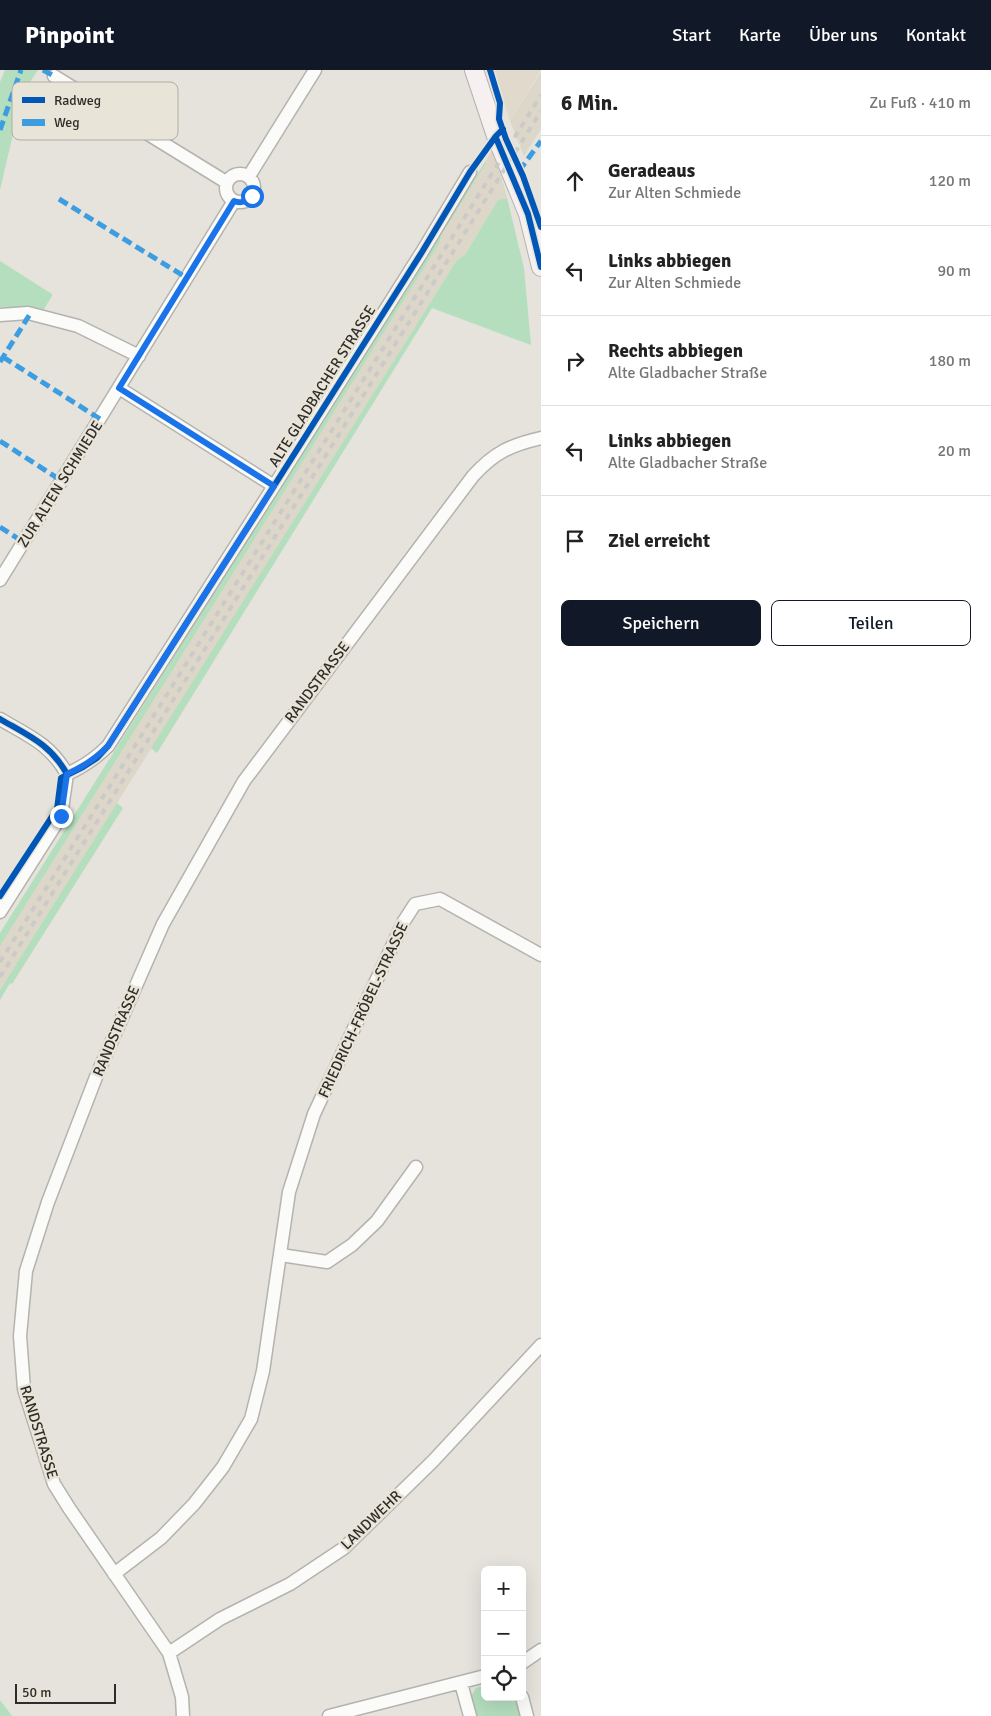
<!DOCTYPE html>
<html lang="de">
<meta charset="utf-8">
<style>
body{margin:0;font-family:Signika,sans-serif;background:#f2f2f2;color:#222}
.controls{position:absolute;right:15px;bottom:15px;display:grid;overflow:hidden;border-radius:8px;box-shadow:0 5px 20px #0002}
.controls button{width:45px;height:45px;display:grid;place-items:center;padding:0;border:0;border-bottom:1px solid #e0e0e0;background:#fff;color:#222;font:25px sans-serif}
.scale{position:absolute;left:15px;bottom:12px;width:101px;box-sizing:border-box;padding-left:5px;border:2px solid #2f2d29;border-top:0;font-size:14px;line-height:18px;white-space:nowrap;color:#2f2d29;-webkit-text-stroke:4px #e9e4d8;paint-order:stroke}
.stop{position:absolute;width:15px;height:15px;margin:-11px;border:4px solid #1a73e8;border-radius:50%;background:#fff}
.stop.end{background:#1a73e8;border-color:#fff;box-shadow:0 1px 5px #0008}
.list{margin:0;padding:0;list-style:none}
h2{display:flex;justify-content:space-between;align-items:center;height:65px;margin:0;padding:0 20px;font-size:21px}
h2 small{font-size:16px;font-weight:400;color:#767676}
.list li{display:grid;grid-template-columns:32px 1fr auto;gap:15px;align-items:center;box-sizing:border-box;height:90px;padding:0 20px;border-top:1px solid #e0e0e0}
.list b{display:block;font-size:19px;white-space:nowrap}
.list p{margin:0;font-size:16px;white-space:nowrap;color:#767676}
.list em{font-size:16px;font-style:normal;color:#767676}
.actions{display:flex;gap:10px;padding:15px 20px}
.actions a{flex:1;padding:11px 0;border:1px solid #111827;border-radius:8px;text-align:center;font-size:18px;color:#111827}
.actions .main{background:#111827;color:#fff}
.icon{flex:none;width:28px;height:28px;fill:none;stroke:currentColor;stroke-width:2;stroke-linecap:round;stroke-linejoin:round}
.map{position:relative;flex:none;width:541px;height:1646px;overflow:hidden}
header{display:flex;align-items:center;gap:30px;box-sizing:border-box;height:70px;padding:0 25px;background:#111827;color:#fff}
header strong{font-size:24px}
nav{display:flex;gap:28px;margin-inline-start:auto;font-size:18px}
main{display:flex}
aside{flex:1;background:#fff}
.map>svg:first-child{display:block}
.commercial{fill:#e1dacc}
.built{fill:#dcd7c9}
.green{fill:#b4debe}
.lines{fill:none;stroke-linecap:round;stroke-linejoin:round}
.street-casing{stroke:#b4b3ad;stroke-width:15}
.secondary-casing{stroke:#b4b3ad;stroke-width:20}
.street{stroke:#fbfbfa;stroke-width:12}
.secondary{stroke:#f6f1f0;stroke-width:18}
.rail{stroke:#cccac8;stroke-width:4;stroke-dasharray:6 6;stroke-linecap:butt}
.quiet{stroke:#3d9de1;stroke-width:5;stroke-dasharray:10 5;stroke-linecap:butt}
.cycleway-casing{stroke:#e9e4d8;stroke-width:9}
.cycleway{stroke:#0057b8;stroke-width:6}
.route{stroke:#1a73e8;stroke-width:6}
.labels{text-anchor:middle;dominant-baseline:central;stroke-width:5;stroke-linejoin:round;paint-order:stroke}
.street-label{font-size:15px;fill:#2f2d29;stroke:#e9e4d8}
.key{fill:#e9e4d8;stroke:#b1ada4;stroke-width:1}
.key-label{font-size:14px;fill:#2f2d29}
</style>
<header>
<strong>Pinpoint</strong>
<nav><a>Start</a><a>Karte</a><a>Über uns</a><a>Kontakt</a></nav>
</header>
<main>
<div class="map">
<svg width="541" height="1646" viewBox="0 0 541 1646">
<rect width="100%" height="100%" fill="#e5e3dc"/>
<path class="commercial" d="M494 0H541L510 51 496 9Z"/>
<path class="built" d="M541 2V59L524 86 510 51Z
M494 77 507 128 498 130 465 185 457 190 0 920V876L439 174 442 164Z"/>
<path class="green" d="M5 0H38L30 12 36 16 14 60 0 120V12Z
M485 92 486 93 442 164 439 174 0 876V863Z
M507 128 524 198 531 275 432 238 157 683 151 678 457 190 465 185 498 130Z
M0 191 52 224V226L44 239 0 237Z
M117 733 123 738 12 914 10 913 0 930V920Z
M485 1615V1627H519L523 1646H476L471 1626 476 1618Z
M0 1630 12 1646H0Z"/>
<g class="lines">
<defs>
<path id="street" d="M54 6 226 112
M226 118a14 14 0 1 1 28 0a14 14 0 1 1-28 0Z
M249 106 315 0
M0 245 28 243 78 256 139 286
M119 318 274 416
M0 510 234 131
M0 649C29 666 50 674 67 704
M67 704C83 697 95 689 108 676L274 416 422 182 470 102
M0 842 61 746 67 704
M281 1185 327 1192 352 1175 377 1151 416 1097
M114 1504 161 1468 194 1434 223 1397 251 1349 263 1301 289 1122 314 1044 404 851 415 834 440 829 541 885
M169 1583 220 1549 290 1514 344 1478 433 1391 541 1275
M522 1593 541 1580
M461 1613 470 1646
M522 1627 527 1646
M183 1646 182 1627 169 1583 69 1438 54 1414 24 1319 20 1266 26 1201 48 1132 96 1007 163 854 244 711 473 406C494 383 510 375 541 368
M329 1646 485 1606"/>
<path id="secondary" d="M474 0 496 66 528 144 541 197"/>
</defs>
<use href="#street" class="street-casing"/>
<use href="#secondary" class="secondary-casing"/>
<use href="#street" class="street"/>
<use href="#secondary" class="secondary"/>
<path class="rail" d="M0 892 541 25
M0 907 541 41"/>
<path class="quiet" d="M43 0 54 6
M0 60 21 0
M519 101 541 71
M59 129 187 208
M3 287 100 349
M0 292 30 244
M0 371 62 411
M0 457 23 472"/>
<defs>
<path id="cycleway" d="M490 0 500 33 499 49 506 69 523 106 541 157
M496 68 528 144 541 197
M0 649C29 666 50 674 67 704
M0 826 57 739 61 708 83 697 97 688 108 676 274 416 422 182 470 102 496 66 503 59"/>
</defs>
<use href="#cycleway" class="cycleway-casing"/>
<use href="#cycleway" class="cycleway"/>
</g>
<g class="lines">
<path class="route" d="M61 746 67 704C83 697 95 689 108 676L274 416 119 318 234 131C241 134 246 131 252 126"/>
</g>
<g class="labels">
<g class="street-label">
<text transform="translate(322 316) rotate(-58)">ALTE GLADBACHER STRASSE</text>
<text transform="translate(60 414) rotate(-58)">ZUR ALTEN SCHMIEDE</text>
<text transform="translate(317 612) rotate(-53)">RANDSTRASSE</text>
<text transform="translate(363 940) rotate(-65)">FRIEDRICH-FRÖBEL-STRASSE</text>
<text transform="translate(116 961) rotate(-67)">RANDSTRASSE</text>
<text transform="translate(39 1362) rotate(73)">RANDSTRASSE</text>
<text transform="translate(371 1450) rotate(-44)">LANDWEHR</text>
</g>
</g>
<rect x="12" y="12" width="166" height="58" rx="8" class="key"/>
<rect x="22" y="27" width="23" height="6" fill="#0057b8"/>
<rect x="22" y="49" width="23" height="7" fill="#3d9de1"/>
<g class="key-label">
<text x="54" y="35">Radweg</text>
<text x="54" y="57">Weg</text>
</g>
</svg>
<div class="controls">
<button>+</button>
<button>−</button>
<button><svg class="icon" aria-label="locate" viewBox="0 0 24 24"><circle cx="12" cy="12" r="6"/><path d="M12 2v4M12 18v4M2 12h4M18 12h4"/></svg></button>
</div>
<div class="scale">50 m</div>
<div class="stop" style="left:252px;top:126px"></div>
<div class="stop end" style="left:61px;top:746px"></div>
</div>
<aside>
<h2>6 Min.<small>Zu Fuß · 410 m</small></h2>
<ul class="list">
<li><svg class="icon" aria-label="ahead" viewBox="0 0 24 24"><path d="M12 20V5M6 11l6-6 6 6"/></svg><div><b>Geradeaus</b><p>Zur Alten Schmiede</p></div><em>120 m</em></li>
<li><svg class="icon" aria-label="left" viewBox="0 0 24 24"><path d="M17 20v-9H6M10 6l-5 5 5 5"/></svg><div><b>Links abbiegen</b><p>Zur Alten Schmiede</p></div><em>90 m</em></li>
<li><svg class="icon" aria-label="right" viewBox="0 0 24 24"><path d="M7 20v-9h11M14 6l5 5-5 5"/></svg><div><b>Rechts abbiegen</b><p>Alte Gladbacher Straße</p></div><em>180 m</em></li>
<li><svg class="icon" aria-label="left" viewBox="0 0 24 24"><path d="M17 20v-9H6M10 6l-5 5 5 5"/></svg><div><b>Links abbiegen</b><p>Alte Gladbacher Straße</p></div><em>20 m</em></li>
<li><svg class="icon" aria-label="arrive" viewBox="0 0 24 24"><path d="M6 21V4h12l-3 4 3 4H6"/></svg><div><b>Ziel erreicht</b></div></li>
</ul>
<div class="actions"><a class="main">Speichern</a><a>Teilen</a></div>
</aside>
</main>
